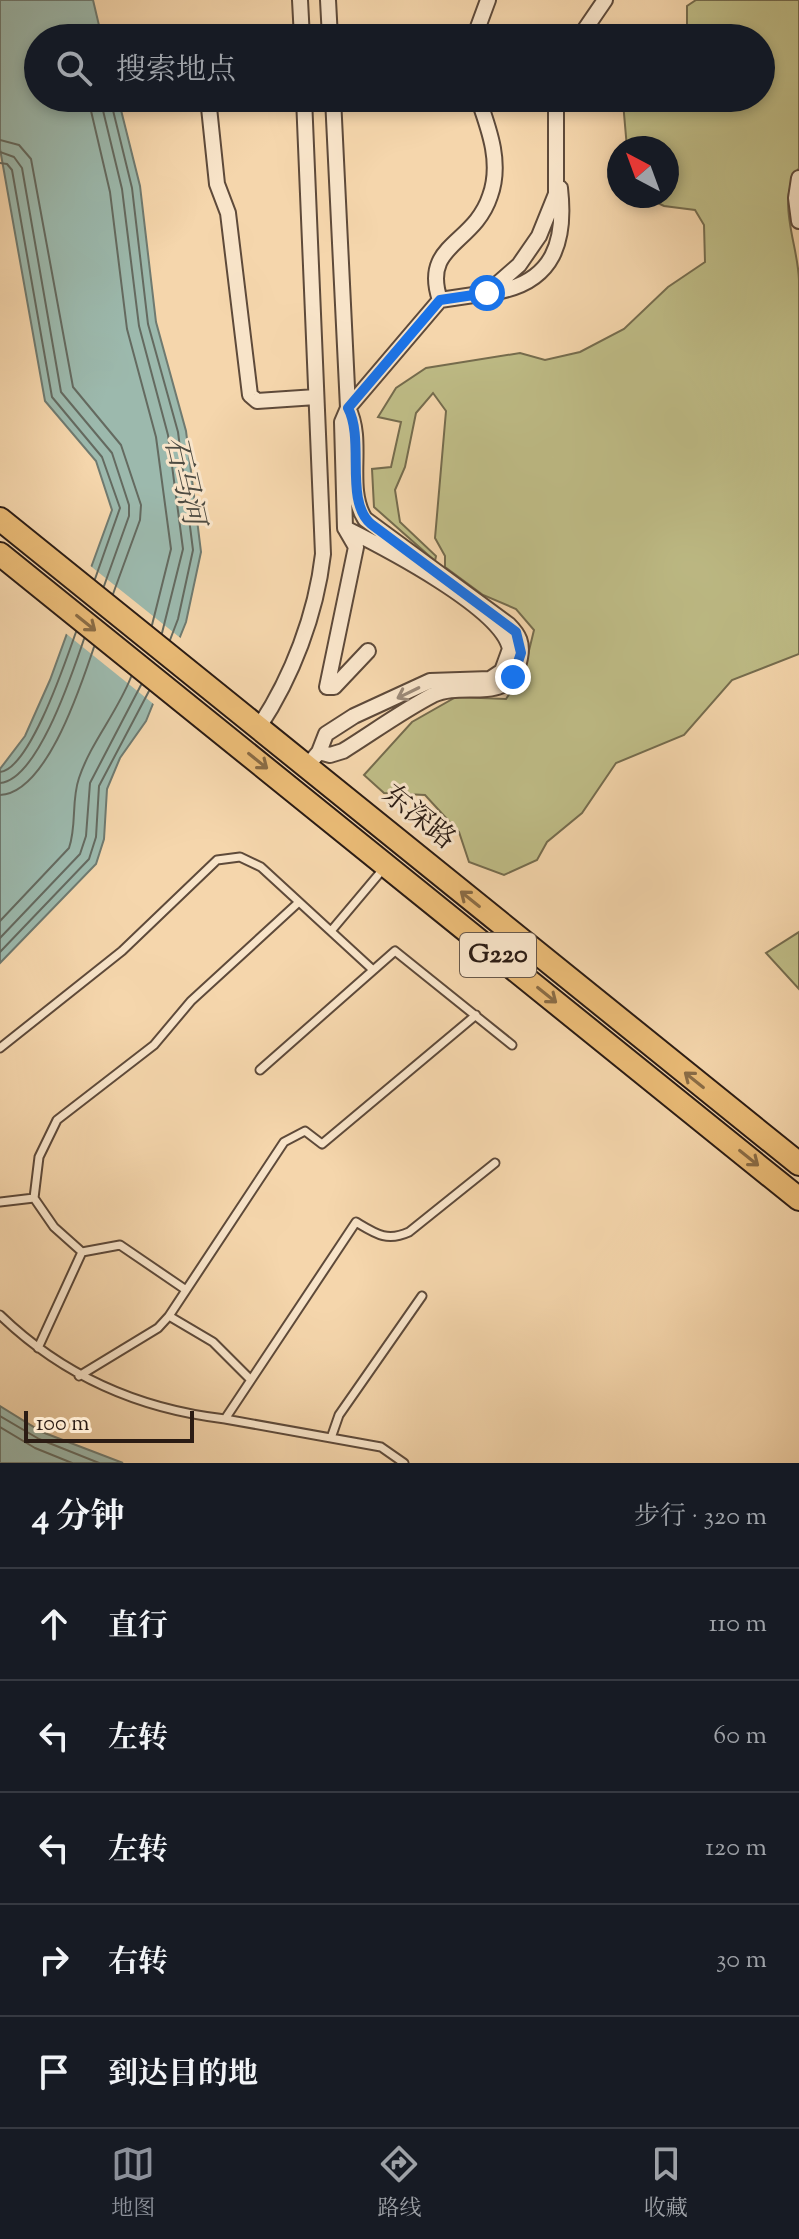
<!DOCTYPE html>
<html lang="zh">
<meta charset="utf-8">
<style>
body{margin:0;font-family:"Sorts Mill Goudy","Noto Serif SC",serif;background:#20242c;color:#f1f3f6}
.compass{position:absolute;left:607px;top:136px;width:72px;height:72px;border-radius:50%;background:#171b24;box-shadow:0 4px 12px #0003;rotate:319deg}
.scale{position:absolute;left:24px;bottom:20px;width:170px;box-sizing:border-box;padding-left:8px;border:4px solid #2b1c14;border-top:0;font-size:22px;line-height:28px;white-space:nowrap;color:#2b1c14;-webkit-text-stroke:6px #f8e4c9;paint-order:stroke}
.stop{position:absolute;width:24px;height:24px;margin:-18px;border:6px solid #1a73e8;border-radius:50%;background:#fff}
.stop.end{background:#1a73e8;border-color:#fff;box-shadow:0 2px 8px #0008}
.list{margin:0;padding:0;list-style:none}
h2{display:flex;justify-content:space-between;align-items:center;height:104px;margin:0;padding:0 32px;font-size:34px}
h2 small{font-size:26px;font-weight:400;color:#9ea1a6}
.list li{display:grid;grid-template-columns:52px 1fr auto;gap:24px;align-items:center;box-sizing:border-box;height:112px;padding:0 32px;border-top:2px solid #363941}
.list b{display:block;font-size:30px;white-space:nowrap}
.list em{font-size:26px;font-style:normal;color:#9ea1a6}
.icon{flex:none;width:44px;height:44px;fill:none;stroke:currentColor;stroke-width:2;stroke-linecap:round;stroke-linejoin:round}
.map{position:relative;flex:none;width:799px;height:1463px;overflow:hidden}
.search{position:absolute;background:#171b24;box-shadow:0 4px 12px #0003;left:24px;right:24px;top:24px;height:88px;display:flex;align-items:center;gap:20px;box-sizing:border-box;padding:0 28px;border-radius:44px;color:#9ea1a6;font-size:30px}
.sheet{height:664px;background:#171b24}
nav{display:flex;justify-content:space-around;align-items:center;box-sizing:border-box;height:112px;border-top:2px solid #363941;background:#171b24;font-size:22px;color:#9ea1a6}
nav a{display:grid;justify-items:center;gap:4px}
nav .on{color:#8c9099}
.map>svg:first-child{display:block}
.green{fill:#bfbd87;stroke:#756c4e;stroke-width:2}
.water{fill:#9cb9ad;stroke:#6f7a70;stroke-width:2}
.pier{fill:#f5d6ac}
.lines{fill:none;stroke-linecap:round;stroke-linejoin:round}
.shore{stroke:#646a60;stroke-width:2}
.service-casing{stroke:#5e4a3a;stroke-width:11}
.minor-casing{stroke:#5e4a3a;stroke-width:18}
.trunk-casing{stroke:#2b1c14;stroke-width:26}
.service{stroke:#f8e4c9;stroke-width:7}
.minor{stroke:#f8e4c9;stroke-width:14}
.trunk{stroke:#eabb76;stroke-width:22}
.oneway{stroke:#8a6c45}
.oneway2{stroke:#9c8a78}
.route{stroke:#1a73e8;stroke-width:10}
.labels{text-anchor:middle;dominant-baseline:central;stroke-width:6;stroke-linejoin:round;paint-order:stroke}
.shield{fill:#f8e4c9;stroke:#68584a;stroke-width:2}
.shield-label{font-size:26px;font-weight:bold;fill:#2b1c14}
.street-label{font-size:28px;fill:#2b1c14;stroke:#f8e4c9}
.water-label{font-size:30px;font-style:italic;fill:#4d4b42;stroke:#f8e4c9}
</style>
<div class="map">
<svg width="799" height="1463" viewBox="0 0 799 1463">
<rect width="100%" height="100%" fill="#f5d6ac"/>
<filter id="stains"><feTurbulence type="fractalNoise" baseFrequency=".0025" numOctaves="4"/><feColorMatrix values="0 0 0 0 .2 0 0 0 0 .09 0 0 0 0 .02 0 0 0 .5 -.17"/></filter>
<radialGradient id="worn" r=".72"><stop offset=".6" stop-color="#630" stop-opacity="0"/><stop offset="1" stop-color="#630" stop-opacity=".3"/></radialGradient>
<path class="green" d="M696 0H799V168C775 200 798 243 799 280 799 404 799 529 799 654L732 680 684 735 616 763 582 813 547 842 537 860 504 875 469 862 459 832 425 795 384 793 364 775 412 722 456 697 506 699 524 671 534 630 516 609 483 595 445 567V556L435 538 446 411 433 393 416 413 405 467 395 490 400 522 436 556 435 561 374 507 372 469 391 467 401 422 378 417 396 388 426 368 520 353 545 360 580 352 624 329 668 287 705 262 704 225 695 210 664 206 643 196H667V148H627L623 102 626 98H761V38H681L687 27V6Z
M799 932V989L766 953Z"/>
<path class="water" d="M0 0H93L102 38H38V98H118L140 186 156 322 186 431 201 552 186 622 146 721 120 758 107 789 104 839 96 864 0 963V769L25 736 50 680 112 510 96 461 45 401 0 149Z
M0 1406 42 1432 123 1463H0Z"/>
<path class="pier" d="M88 564 183 640 156 706 64 632Z"/>
<g class="lines">
<path class="shore" d="M88 98 110 192 127 329 156 437 171 549 152 625
M100 98 122 189 139 326 168 435 183 549 162 633
M110 98 132 188 148 324 178 432 193 550 178 619 170 640
M0 140 19 145 31 159 73 387 121 445 141 505 140 520 113 594
M0 152 14 157 22 168 61 392 112 453 129 505V516L104 586
M0 163 7 164 12 170 52 397 102 457 120 508 95 579
M0 772C30 769 66 660 76 632
M0 783C38 780 73 671 84 639
M0 795C47 793 81 685 94 647
M0 921 69 848C77 825 71 801 79 778 91 742 117 713 131 677
M0 938 80 854 86 836 90 783 141 685
M0 952 89 859 96 837 99 786 149 691
M0 1416 39 1439 99 1463
M0 1427 35 1448 72 1463"/>
<defs>
<path id="service" d="M331 931 384 868
M0 1048 122 951 217 860 240 857 261 867 372 969
M260 1070 395 951 512 1045
M34 1198 39 1157 57 1120 154 1045 191 1001 299 902
M0 1202 34 1198 54 1227 82 1252
M0 1315C63 1376 138 1409 225 1419
M38 1348 82 1252 120 1245 186 1290
M79 1376 158 1328 169 1316
M250 1379 213 1342 169 1316 284 1142 305 1131 322 1144 476 1015
M331 1438 339 1415 422 1296
M404 1463 381 1447 225 1419 356 1222C376 1234 387 1242 409 1232L495 1163"/>
<path id="minor" d="M300 0 302 38
M328 0 330 38
M474 38 488 0
M579 38 605 0
M208 98 217 184 228 213 250 395 257 401 316 397
M333 98 348 408
M799 178 796 198 799 221
M495 292C555 282 566 240 560 188
M440 300C421 244 474 245 490 196 502 163 489 129 478 98
M348 408 440 300 487 293 519 265 539 236 556 194V98
M345 528 356 547 327 687H334L368 651
M259 727C292 677 316 615 323 554L304 98
M307 766 319 752 326 734 354 716 430 681 490 679 502 671 510 649C502 608 383 547 345 528L342 422 348 408C365 441 345 488 365 519L509 625C519 635 523 643 520 658 511 707 464 680 433 695 402 711 372 733 343 751L330 755 319 752"/>
<path id="trunk" d="M0 519 799 1164
M0 554 799 1199"/>
</defs>
<use href="#service" class="service-casing"/>
<use href="#minor" class="minor-casing"/>
<use href="#trunk" class="trunk-casing"/>
<use href="#service" class="service"/>
<use href="#minor" class="minor"/>
<use href="#trunk" class="trunk"/>
</g>
<defs><path id="oneway-shaft" d="M-6 0H5M1.5-3L5.5 0L1.5 3" fill="none" stroke-width="1.6" stroke-linecap="round" stroke-linejoin="round" transform="scale(2)"/></defs>
<g class="oneway">
<use href="#oneway-shaft" transform="translate(86 623) rotate(39)"/>
<use href="#oneway-shaft" transform="translate(258 761) rotate(39)"/>
<use href="#oneway-shaft" transform="translate(470 899) rotate(-141)"/>
<use href="#oneway-shaft" transform="translate(547 995) rotate(39)"/>
<use href="#oneway-shaft" transform="translate(694 1080) rotate(-141)"/>
<use href="#oneway-shaft" transform="translate(749 1158) rotate(39)"/>
</g>
<use class="oneway2" href="#oneway-shaft" transform="translate(408 693) rotate(154)"/>
<g class="lines">
<path class="route" d="M487 293 440 300 348 408C365 440 344 501 371 524L516 632 521 653 513 677"/>
</g>
<g class="labels">
<rect class="shield" x="460" y="933" width="76" height="44" rx="6"/>
<g class="shield-label">
<text x="498" y="955">G220</text>
</g>
<g class="street-label">
<text transform="translate(418 818) rotate(39)">东深路</text>
</g>
<g class="water-label">
<text transform="translate(183 481) rotate(77)">石马河</text>
</g>
</g>
<rect width="100%" height="100%" filter="url(#stains)"/>
<rect width="100%" height="100%" fill="url(#worn)"/>
</svg>
<svg class="compass" viewBox="-18 -18 36 36"><path d="M0-13l5 13h-10z" fill="#e53935"/><path d="M0 13l5-13h-10z" fill="#9ea1a6"/></svg>
<div class="scale">100 m</div>
<div class="stop" style="left:487px;top:293px"></div>
<div class="stop end" style="left:513px;top:677px"></div>
<div class="search"><svg class="icon" aria-label="search" viewBox="0 0 24 24"><circle cx="10" cy="10" r="6"/><path d="M15 15l6 6"/></svg>搜索地点</div>
</div>
<section class="sheet">
<h2>4 分钟<small>步行 · 320 m</small></h2>
<ul class="list">
<li><svg class="icon" aria-label="ahead" viewBox="0 0 24 24"><path d="M12 20V5M6 11l6-6 6 6"/></svg><div><b>直行</b></div><em>110 m</em></li>
<li><svg class="icon" aria-label="left" viewBox="0 0 24 24"><path d="M17 20v-9H6M10 6l-5 5 5 5"/></svg><div><b>左转</b></div><em>60 m</em></li>
<li><svg class="icon" aria-label="left" viewBox="0 0 24 24"><path d="M17 20v-9H6M10 6l-5 5 5 5"/></svg><div><b>左转</b></div><em>120 m</em></li>
<li><svg class="icon" aria-label="right" viewBox="0 0 24 24"><path d="M7 20v-9h11M14 6l5 5-5 5"/></svg><div><b>右转</b></div><em>30 m</em></li>
<li><svg class="icon" aria-label="arrive" viewBox="0 0 24 24"><path d="M6 21V4h12l-3 4 3 4H6"/></svg><div><b>到达目的地</b></div></li>
</ul>
</section>
<nav>
<a class="on"><svg class="icon" aria-label="map" viewBox="0 0 24 24"><path d="M3 6l6-2 6 2 6-2v14l-6 2-6-2-6 2zM9 4v14M15 6v14"/></svg>地图</a>
<a><svg class="icon" aria-label="directions" viewBox="0 0 24 24"><path d="M12 3l9 9-9 9-9-9zM9 14v-3h6M13 9l2 2-2 2"/></svg>路线</a>
<a><svg class="icon" aria-label="saved" viewBox="0 0 24 24"><path d="M7 4h10v16l-5-4-5 4z"/></svg>收藏</a>
</nav>
